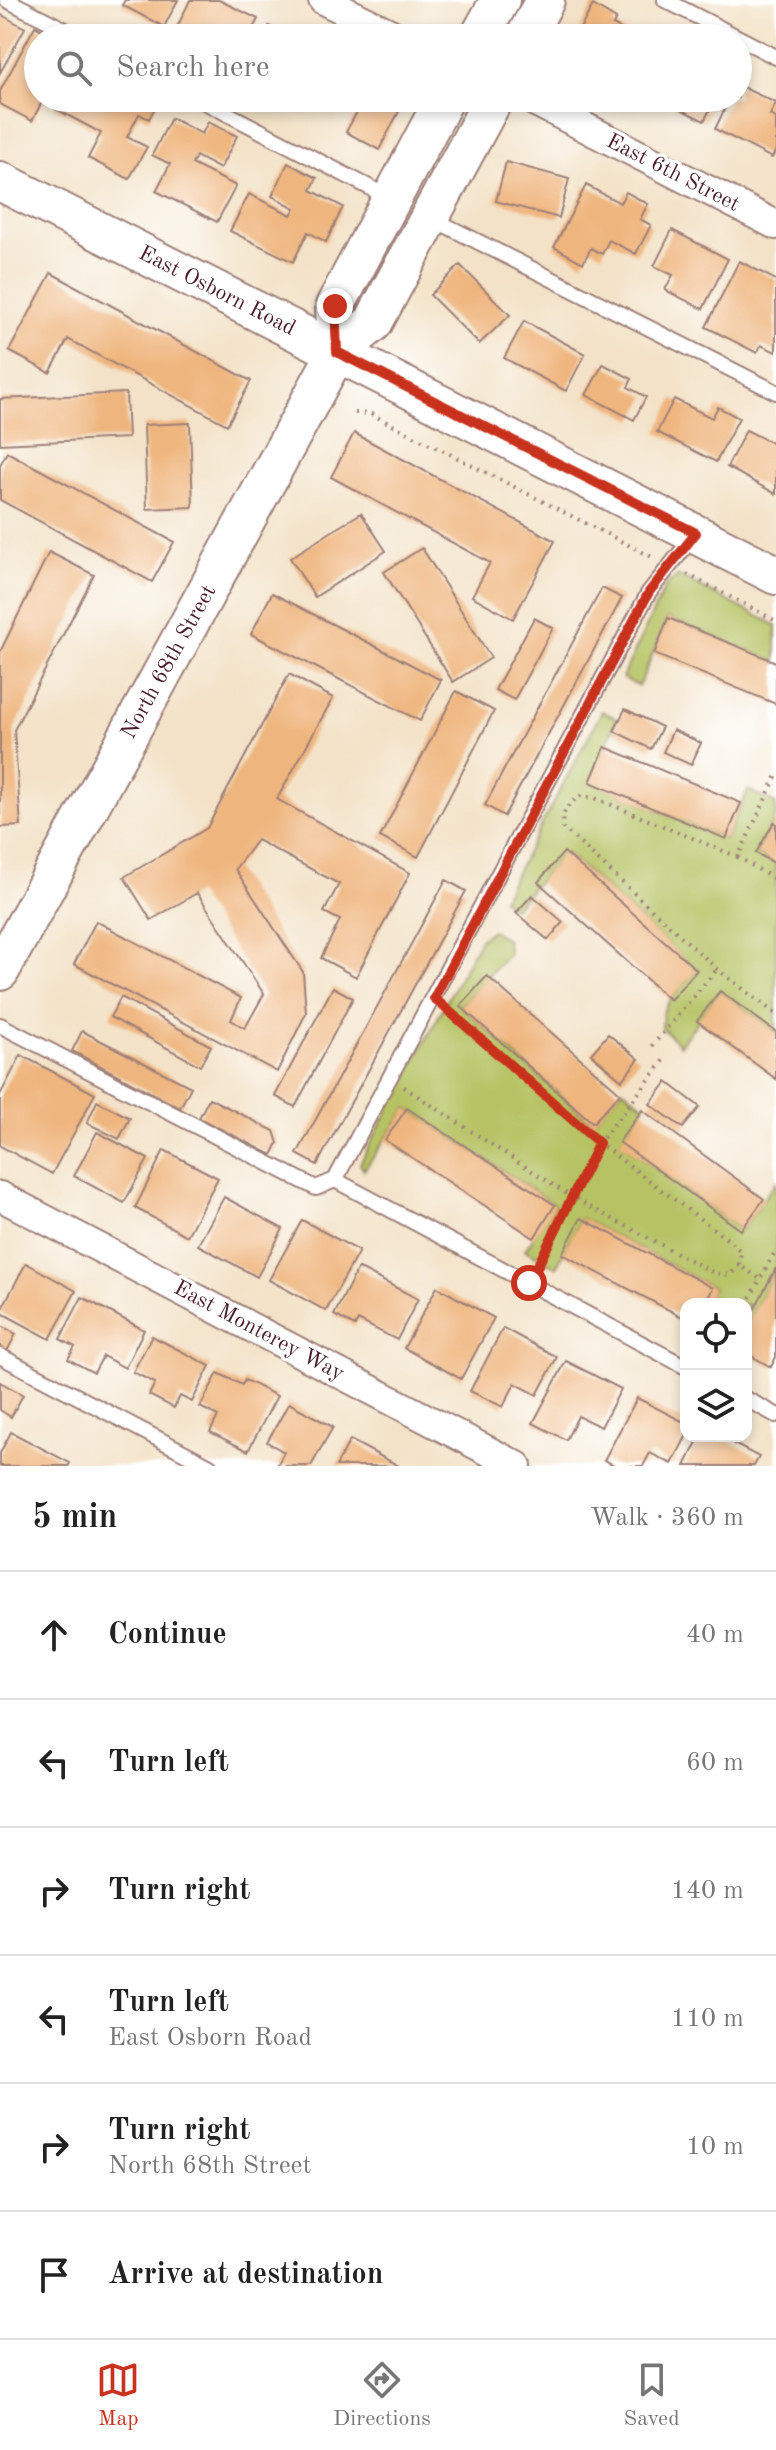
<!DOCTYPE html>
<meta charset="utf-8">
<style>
body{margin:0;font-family:"Old Standard TT",serif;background:#f6f6f6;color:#222}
.controls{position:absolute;right:24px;bottom:24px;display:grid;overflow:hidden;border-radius:16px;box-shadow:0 4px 12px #0003}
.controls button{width:72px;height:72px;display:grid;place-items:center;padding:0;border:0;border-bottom:2px solid #e0e0e0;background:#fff;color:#222;font:40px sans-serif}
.stop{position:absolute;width:24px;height:24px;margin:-18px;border:6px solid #c8321e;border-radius:50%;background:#fff}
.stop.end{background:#c8321e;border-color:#fff;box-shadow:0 2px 8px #0008}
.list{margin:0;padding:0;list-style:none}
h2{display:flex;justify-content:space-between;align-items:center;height:104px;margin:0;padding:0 32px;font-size:34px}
h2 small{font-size:26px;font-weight:400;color:#767676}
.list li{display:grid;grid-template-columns:52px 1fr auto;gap:24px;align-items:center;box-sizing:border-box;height:128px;padding:0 32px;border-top:2px solid #e0e0e0}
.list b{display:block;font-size:30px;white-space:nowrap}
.list p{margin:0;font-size:26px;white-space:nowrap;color:#767676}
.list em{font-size:26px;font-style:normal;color:#767676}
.icon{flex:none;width:44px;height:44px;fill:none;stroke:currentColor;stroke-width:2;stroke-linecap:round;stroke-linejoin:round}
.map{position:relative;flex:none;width:776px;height:1466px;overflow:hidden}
.search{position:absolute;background:#fff;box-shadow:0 4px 12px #0003;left:24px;right:24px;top:24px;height:88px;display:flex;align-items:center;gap:20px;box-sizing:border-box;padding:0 28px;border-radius:44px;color:#767676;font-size:30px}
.sheet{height:872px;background:#fff}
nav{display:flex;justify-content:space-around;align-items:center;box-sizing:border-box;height:112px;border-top:2px solid #e0e0e0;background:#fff;font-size:22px;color:#767676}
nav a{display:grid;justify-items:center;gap:4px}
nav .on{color:#c8321e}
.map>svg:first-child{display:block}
.green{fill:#b6c264;stroke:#807048;stroke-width:2}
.building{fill:#efb57e}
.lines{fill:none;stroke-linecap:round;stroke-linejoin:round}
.service-casing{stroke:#9e8079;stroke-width:18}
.minor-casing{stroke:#9e8079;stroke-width:32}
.secondary-casing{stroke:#9e8079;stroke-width:42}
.path{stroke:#9e8079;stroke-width:4;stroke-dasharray:2 6;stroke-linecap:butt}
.service{stroke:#fff;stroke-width:14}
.minor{stroke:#fff;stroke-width:28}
.secondary{stroke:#fff;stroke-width:38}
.route{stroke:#c8321e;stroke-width:10}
.labels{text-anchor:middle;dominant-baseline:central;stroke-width:7;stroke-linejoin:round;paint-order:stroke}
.street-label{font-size:22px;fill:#4a1f2b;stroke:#fff}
</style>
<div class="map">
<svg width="776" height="1466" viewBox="0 0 776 1466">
<rect width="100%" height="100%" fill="#fff"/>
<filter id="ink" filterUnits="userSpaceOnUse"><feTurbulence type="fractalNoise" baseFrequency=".0125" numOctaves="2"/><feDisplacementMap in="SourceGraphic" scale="16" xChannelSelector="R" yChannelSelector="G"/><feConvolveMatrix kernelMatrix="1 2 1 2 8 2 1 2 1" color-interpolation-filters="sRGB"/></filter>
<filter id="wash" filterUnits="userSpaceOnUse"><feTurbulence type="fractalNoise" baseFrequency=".006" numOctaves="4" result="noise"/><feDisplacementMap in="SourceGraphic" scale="32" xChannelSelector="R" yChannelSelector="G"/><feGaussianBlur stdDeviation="1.8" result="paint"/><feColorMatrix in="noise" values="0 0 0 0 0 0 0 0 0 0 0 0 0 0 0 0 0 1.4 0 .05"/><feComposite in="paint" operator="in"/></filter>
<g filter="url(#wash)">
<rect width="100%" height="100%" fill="#f3e2c7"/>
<path class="green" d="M678 576 776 625V662L668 618 639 686 622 678 666 585Z
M602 711 617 719 591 782 726 839 748 790 776 804V816L756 853 776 864V1032L720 991 680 1045 662 1028 663 1012 670 1000 696 970 565 852 514 908 502 899Z
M492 930 506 939 509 953 460 1006 592 1123 623 1089 645 1106 620 1142 741 1230 776 1182V1268L746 1325V1304H705L713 1288 581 1218 556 1267 525 1250 555 1205 407 1108 364 1170 360 1164 367 1150 480 939Z"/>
<g id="blocks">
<path class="building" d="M125 0H178L164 27 122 5Z
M190 0H219L258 19 248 38H172Z
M593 5 616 19 613 25 637 38H575Z
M0 14 25 28 0 73Z
M35 26 57 38H38V98H44L32 121 0 104V91Z
M269 26 291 38H263Z
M738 85 776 103 770 115 776 118V150L772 158 715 129 730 98H738Z
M59 98H160L149 119 139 114 127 137 147 147 129 179 88 158 101 133 54 108Z
M330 98H406L379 150 346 132 357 112Z
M658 98H716L704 121Z
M171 118 202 134 208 122 237 136 220 169 196 156 192 164 236 186 217 222 156 191 170 164 152 155Z
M506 162 569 179 559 218 496 201Z
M288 163 317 178 311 190 343 207 326 242 308 232 293 262 230 231 249 194 291 215 295 208 272 196Z
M586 185 620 203 626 192 648 204 640 219 651 225 636 254 609 240 602 254 591 248 583 263 554 247Z
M672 230 728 259 703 309 665 290 673 275 654 266Z
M739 261 776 280V352L761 345 757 353 706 327Z
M460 265 510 315 479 344 430 295Z
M51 273 251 381 227 425 68 339 50 373 9 351Z
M524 321 585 354 566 391 504 358Z
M603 364 632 379 628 387 646 397 634 420 586 395Z
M126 393 128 438 0 444V399Z
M674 399 712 418 718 407 739 418 716 462 657 432Z
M190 423 193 507 147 509 144 425Z
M746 430 776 445V494L727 467Z
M354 433 555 541 513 619 472 596 490 563 331 477Z
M7 452 174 542 152 582 0 500V465Z
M361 513 386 551 315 597 290 558Z
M422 548 491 658 453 682 384 572Z
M49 552 94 575 14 730 21 826 0 827V652Z
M602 588 622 598 504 816 485 805Z
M272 593 441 680 420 721 251 634Z
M534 618 553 628 514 700 495 690Z
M668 618 776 662V704L654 654Z
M289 674 333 698 277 799 410 873 356 977 321 958 340 920 324 912 339 884 257 840 235 869 303 972 306 1013 277 1072 74 964 96 921 241 998 231 1020 245 1028 264 994 197 893 151 920 124 877 207 828Z
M456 691 494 711 418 857 380 837Z
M625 709 662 727 651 749 614 731Z
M673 730 701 743 691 765 663 752Z
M605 747 741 803 726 839 590 782Z
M774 822 776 823V864L756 853Z
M564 852 697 970 670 1000 538 882Z
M446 880 466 891 317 1165 297 1154Z
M532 895 563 922 548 940 516 913Z
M487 976 620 1093 593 1123 460 1006Z
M333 987 353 998 295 1107 275 1096Z
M720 991 776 1032V1079L697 1021Z
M121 997 211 1046 200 1066 110 1017Z
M82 1031 191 1087 180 1108 72 1051Z
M608 1034 639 1059 622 1080 591 1054Z
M21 1055 95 1094 52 1174 0 1146V1095Z
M667 1082 700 1107 683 1128 650 1104Z
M209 1098 274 1131 278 1143 272 1155 199 1118Z
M97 1101 130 1118 119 1139 87 1123Z
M407 1108 555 1205 534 1238 385 1140Z
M642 1110 764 1199 741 1230 619 1142Z
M97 1132 148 1159 124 1203 74 1176Z
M164 1150 218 1178 187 1236 135 1208Z
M224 1197 283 1229 257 1277 198 1245Z
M581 1218 713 1288 705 1304H686V1319L562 1254Z
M302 1220 359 1251 326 1311 269 1280Z
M26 1263 76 1291 50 1339 0 1312Z
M358 1268 418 1299 397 1340 358 1320 355 1326 334 1315Z
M776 1268V1357L771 1367 746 1353V1325Z
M437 1287 494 1318 461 1379 404 1348Z
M82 1297 144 1330 125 1368 103 1356 94 1373 68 1359 75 1347 60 1339Z
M0 1325 16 1334 4 1357 0 1355Z
M503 1328 557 1357 537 1395 515 1383 503 1407 470 1391Z
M152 1336 210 1366 192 1402 180 1396 174 1408 149 1395 155 1383 133 1372Z
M566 1361 621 1389 601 1427 578 1416 566 1440 533 1423Z
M218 1373 242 1385 245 1380 277 1396 248 1451 210 1432 218 1416 200 1407Z
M0 1382 23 1395 11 1417 0 1410Z
M637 1398 686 1423V1437L672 1464 650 1453 643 1466H616L604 1460Z
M289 1403 333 1427 311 1466H277L284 1452 267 1442Z
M11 1432 70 1463 68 1466H0V1453Z
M700 1436H719L759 1457 754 1466H685Z
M350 1440 399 1466H336Z"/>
</g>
</g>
<g filter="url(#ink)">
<use href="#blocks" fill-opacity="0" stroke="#9e8079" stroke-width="2"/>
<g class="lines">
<defs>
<path id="service" d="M7 0 81 38
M665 0 776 57
M197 98 390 198
M431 218 776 392
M0 1025 316 1188 335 1180
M0 1356 210 1466
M686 1367 335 1180 649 592 693 537
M746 1399 776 1415"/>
<path id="minor" d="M323 0 400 38
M528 98 776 225
M0 1196 517 1466"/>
<path id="secondary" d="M479 38 500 0
M525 38 545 0
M0 181 776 575
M337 352 335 306 445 98
M0 971 337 352 373 323 494 98"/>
</defs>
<use href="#service" class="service-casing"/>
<use href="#minor" class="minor-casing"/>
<use href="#secondary" class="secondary-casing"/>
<path class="path" d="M355 413 371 414 654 558
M687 574 776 621
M776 777 738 857 776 880
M738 857 595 798 580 796C567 805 561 812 563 828L717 969 776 1014
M448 1010 599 1143 667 1057
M652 1046 717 969
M404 1087 573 1198 537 1266
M739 1265 730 1275 716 1274 573 1198 599 1143 731 1242 741 1252 739 1265 760 1279
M746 1305 776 1250"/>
<use href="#service" class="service"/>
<use href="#minor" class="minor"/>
<use href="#secondary" class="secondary"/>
</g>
</g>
<g class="lines" filter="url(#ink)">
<path class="route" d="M335 306 337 352 696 533 649 592 434 998 599 1143 529 1283"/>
</g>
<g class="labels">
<g class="street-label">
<text transform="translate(673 173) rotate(27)">East 6th Street</text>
<text transform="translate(217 291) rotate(27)">East Osborn Road</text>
<text transform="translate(169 662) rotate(-61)">North 68th Street</text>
<text transform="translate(259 1331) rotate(28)">East Monterey Way</text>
</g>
</g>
</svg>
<div class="controls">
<button><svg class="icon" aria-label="locate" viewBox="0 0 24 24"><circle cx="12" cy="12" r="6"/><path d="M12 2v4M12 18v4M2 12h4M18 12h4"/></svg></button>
<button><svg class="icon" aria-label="layers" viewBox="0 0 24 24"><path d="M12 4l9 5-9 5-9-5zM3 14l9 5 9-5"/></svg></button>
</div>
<div class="stop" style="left:529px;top:1283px"></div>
<div class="stop end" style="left:335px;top:306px"></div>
<div class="search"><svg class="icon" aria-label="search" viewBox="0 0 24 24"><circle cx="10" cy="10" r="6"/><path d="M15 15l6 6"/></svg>Search here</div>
</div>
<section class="sheet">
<h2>5 min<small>Walk · 360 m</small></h2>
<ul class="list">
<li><svg class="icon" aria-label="ahead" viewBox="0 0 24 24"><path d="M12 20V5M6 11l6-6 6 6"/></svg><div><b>Continue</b></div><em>40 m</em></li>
<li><svg class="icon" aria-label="left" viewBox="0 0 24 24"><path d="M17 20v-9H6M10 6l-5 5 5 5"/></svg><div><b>Turn left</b></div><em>60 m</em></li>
<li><svg class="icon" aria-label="right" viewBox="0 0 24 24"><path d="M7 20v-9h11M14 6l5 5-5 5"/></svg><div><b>Turn right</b></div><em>140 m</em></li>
<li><svg class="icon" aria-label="left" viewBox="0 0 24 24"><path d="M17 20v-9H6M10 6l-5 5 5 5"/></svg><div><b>Turn left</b><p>East Osborn Road</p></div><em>110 m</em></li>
<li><svg class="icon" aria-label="right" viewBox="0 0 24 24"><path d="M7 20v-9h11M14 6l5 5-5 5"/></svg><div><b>Turn right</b><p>North 68th Street</p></div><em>10 m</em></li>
<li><svg class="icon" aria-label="arrive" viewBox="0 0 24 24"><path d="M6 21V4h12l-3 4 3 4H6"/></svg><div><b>Arrive at destination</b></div></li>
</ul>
</section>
<nav>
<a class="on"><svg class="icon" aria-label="map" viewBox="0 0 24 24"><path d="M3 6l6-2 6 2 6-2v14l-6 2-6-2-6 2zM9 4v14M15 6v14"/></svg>Map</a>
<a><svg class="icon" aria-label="directions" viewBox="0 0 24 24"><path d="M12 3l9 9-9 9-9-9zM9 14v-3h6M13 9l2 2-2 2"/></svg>Directions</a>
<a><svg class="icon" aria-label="saved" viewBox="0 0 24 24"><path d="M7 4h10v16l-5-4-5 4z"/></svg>Saved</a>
</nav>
